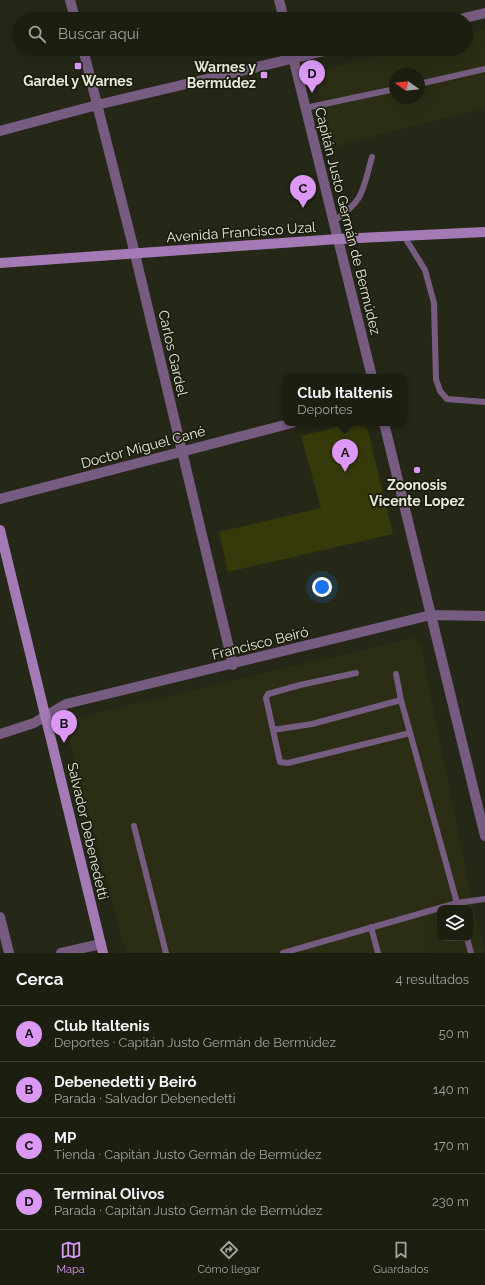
<!DOCTYPE html>
<html lang="es">
<meta charset="utf-8">
<style>
body{margin:0;font-family:Raleway,sans-serif;background:#292b1e;color:#f1f3f6}
.controls{position:absolute;right:12px;bottom:12px;display:grid;overflow:hidden;border-radius:8px;box-shadow:0 4px 16px #0002}
.controls button{width:36px;height:36px;display:grid;place-items:center;padding:0;border:0;border-bottom:1px solid #3a3c30;background:#1c1e10;color:#f1f3f6;font:20px sans-serif}
.compass{position:absolute;left:389px;top:68px;width:36px;height:36px;border-radius:50%;background:#1c1e10;box-shadow:0 4px 16px #0002;rotate:285deg}
.you{position:absolute;left:322px;top:587px;width:14px;height:14px;margin:-10px;border:3px solid #fff;border-radius:50%;background:#1a73e8;box-shadow:0 0 0 6px #1a73e833}
.badge{display:grid;place-items:center;width:26px;height:26px;border-radius:50%;background:#db99f5;color:#111;font-size:13px;font-weight:700}
.pin{position:absolute;translate:-50% -33px;filter:drop-shadow(0 1px 2px #0008)}
.pin::after{content:'';position:absolute;top:21px;width:14px;height:12px;background:inherit;clip-path:polygon(0 0,100% 0,50% 100%)}
.popup{position:absolute;left:283px;top:374px;width:124px;height:52px;box-sizing:border-box;display:grid;place-content:center;border-radius:8px;background:#1c1e10;filter:drop-shadow(0 1px 3px #0005);font-size:13px;white-space:nowrap;color:#a0a29f}
.popup b{font-size:15px;color:#f1f3f6}
.popup::after{content:'';position:absolute;left:50%;top:100%;margin-left:-8px;border:8px solid transparent;border-top-color:#1c1e10}
.list{margin:0;padding:0;list-style:none}
h2{display:flex;justify-content:space-between;align-items:center;height:52px;margin:0;padding:0 16px;font-size:17px}
h2 small{font-size:13px;font-weight:400;color:#a0a29f}
.list li{display:grid;grid-template-columns:26px 1fr auto;gap:12px;align-items:center;box-sizing:border-box;height:56px;padding:0 16px;border-top:1px solid #3a3c30}
.list b{display:block;font-size:15px;white-space:nowrap}
.list p{margin:0;font-size:13px;white-space:nowrap;color:#a0a29f}
.list em{font-size:13px;font-style:normal;color:#a0a29f}
.icon{flex:none;width:22px;height:22px;fill:none;stroke:currentColor;stroke-width:2;stroke-linecap:round;stroke-linejoin:round}
.map{position:relative;flex:none;width:485px;height:953px;overflow:hidden}
.search{position:absolute;background:#1c1e10;box-shadow:0 4px 16px #0002;left:12px;right:12px;top:12px;height:44px;display:flex;align-items:center;gap:10px;box-sizing:border-box;padding:0 14px;border-radius:22px;color:#a0a29f;font-size:15px}
.sheet{height:276px;background:#1c1e10}
nav{display:flex;justify-content:space-around;align-items:center;box-sizing:border-box;height:56px;border-top:1px solid #3a3c30;background:#1c1e10;font-size:11px;color:#a0a29f}
nav a{display:grid;justify-items:center;gap:2px}
nav .on{color:#db99f5}
.map>svg:first-child{display:block}
.built{fill:#2b2e15;fill-rule:evenodd}
.green{fill:#363a0a}
.lines{fill:none;stroke-linecap:round;stroke-linejoin:round}
.lane{stroke:#775c81;stroke-width:6}
.street{stroke:#775c81;stroke-width:10}
.secondary{stroke:#a47ab6;stroke-width:10}
.poi-dot{fill:#db99f5;stroke:#1c1e0d;stroke-width:1.5}
.labels{text-anchor:middle;dominant-baseline:central;stroke-width:3.5;stroke-linejoin:round;paint-order:stroke}
.poi-label{font-size:14px;font-weight:bold;fill:#e7e9dd;stroke:#1c1e0d}
.street-label{font-size:14px;fill:#e7e9dd;stroke:#1c1e0d}
</style>
<div class="map">
<svg width="485" height="953" viewBox="0 0 485 953">
<rect width="100%" height="100%" fill="#252816"/>
<path class="built" d="M485 30V108L333 147 315 77 317 71 406 49H466V34ZM395 74H419V98H395Z
M413 638 420 643 465 868 485 953H126L66 728 76 718ZM440 908H470V938H440Z"/>
<path class="green" d="M354 423H360L368 431 393 534 228 572 219 532 321 508 301 436Z"/>
<g class="lines">
<path class="lane" d="M419 84 485 69
M305 108 395 89
M334 221C365 199 362 192 372 157
M404 236 425 270 434 303 436 379 440 391 447 399 485 402
M356 673 300 685 268 694 266 698 280 762 288 763 410 733
M396 674 401 700 457 903 485 899
M273 730 312 724 401 700
M134 826 166 953
M371 927 378 953
M467 938 471 953
M283 953 457 903 458 908"/>
<path class="street" d="M70 0 75 19
M279 0 284 19
M460 19 485 13
M83 49 135 254 233 665
M291 49 372 377
M0 131 97 105 333 49
M384 423 485 836
M0 499 292 423
M0 734 34 723 66 704 431 615 485 616
M0 917 9 953
M61 953 101 944"/>
<path class="secondary" d="M0 263 338 239 485 232
M0 530 103 953"/>
</g>
<g class="poi-dot">
<rect x="74" y="62" width="8" height="8" rx="2"/>
<rect x="260" y="71" width="8" height="8" rx="2"/>
<circle cx="417" cy="470" r="4"/>
</g>
<g class="labels">
<g class="poi-label">
<text x="256" y="67" text-anchor="end">Warnes y<tspan x="256" dy="16">Bermúdez</tspan></text>
<text x="78" y="81">Gardel y Warnes</text>
<text x="417" y="485">Zoonosis<tspan x="417" dy="16">Vicente Lopez</tspan></text>
</g>
<g class="street-label">
<text transform="translate(348 221) rotate(76)">Capitán Justo Germán de Bermúdez</text>
<text transform="translate(241 232) rotate(-4)">Avenida Francisco Uzal</text>
<text transform="translate(173 353) rotate(77)">Carlos Gardel</text>
<text transform="translate(143 447) rotate(-15)">Doctor Miguel Cané</text>
<text transform="translate(260 643) rotate(-14)">Francisco Beiró</text>
<text transform="translate(88 831) rotate(77)">Salvador Debenedetti</text>
</g>
</g>
</svg>
<div class="controls">
<button><svg class="icon" aria-label="layers" viewBox="0 0 24 24"><path d="M12 4l9 5-9 5-9-5zM3 14l9 5 9-5"/></svg></button>
</div>
<svg class="compass" viewBox="-18 -18 36 36"><path d="M0-13l5 13h-10z" fill="#e53935"/><path d="M0 13l5-13h-10z" fill="#a0a29f"/></svg>
<div class="you"></div>
<div class="pin badge" style="left:345px;top:472px">A</div>
<div class="popup"><b>Club Italtenis</b>Deportes</div>
<div class="pin badge" style="left:64px;top:743px">B</div>
<div class="pin badge" style="left:303px;top:208px">C</div>
<div class="pin badge" style="left:312px;top:93px">D</div>
<div class="search"><svg class="icon" aria-label="search" viewBox="0 0 24 24"><circle cx="10" cy="10" r="6"/><path d="M15 15l6 6"/></svg>Buscar aquí</div>
</div>
<section class="sheet">
<h2>Cerca<small>4 resultados</small></h2>
<ul class="list">
<li><span class="badge">A</span><div><b>Club Italtenis</b><p>Deportes · Capitán Justo Germán de Bermúdez</p></div><em>50 m</em></li>
<li><span class="badge">B</span><div><b>Debenedetti y Beiró</b><p>Parada · Salvador Debenedetti</p></div><em>140 m</em></li>
<li><span class="badge">C</span><div><b>MP</b><p>Tienda · Capitán Justo Germán de Bermúdez</p></div><em>170 m</em></li>
<li><span class="badge">D</span><div><b>Terminal Olivos</b><p>Parada · Capitán Justo Germán de Bermúdez</p></div><em>230 m</em></li>
</ul>
</section>
<nav>
<a class="on"><svg class="icon" aria-label="map" viewBox="0 0 24 24"><path d="M3 6l6-2 6 2 6-2v14l-6 2-6-2-6 2zM9 4v14M15 6v14"/></svg>Mapa</a>
<a><svg class="icon" aria-label="directions" viewBox="0 0 24 24"><path d="M12 3l9 9-9 9-9-9zM9 14v-3h6M13 9l2 2-2 2"/></svg>Cómo llegar</a>
<a><svg class="icon" aria-label="saved" viewBox="0 0 24 24"><path d="M7 4h10v16l-5-4-5 4z"/></svg>Guardados</a>
</nav>
